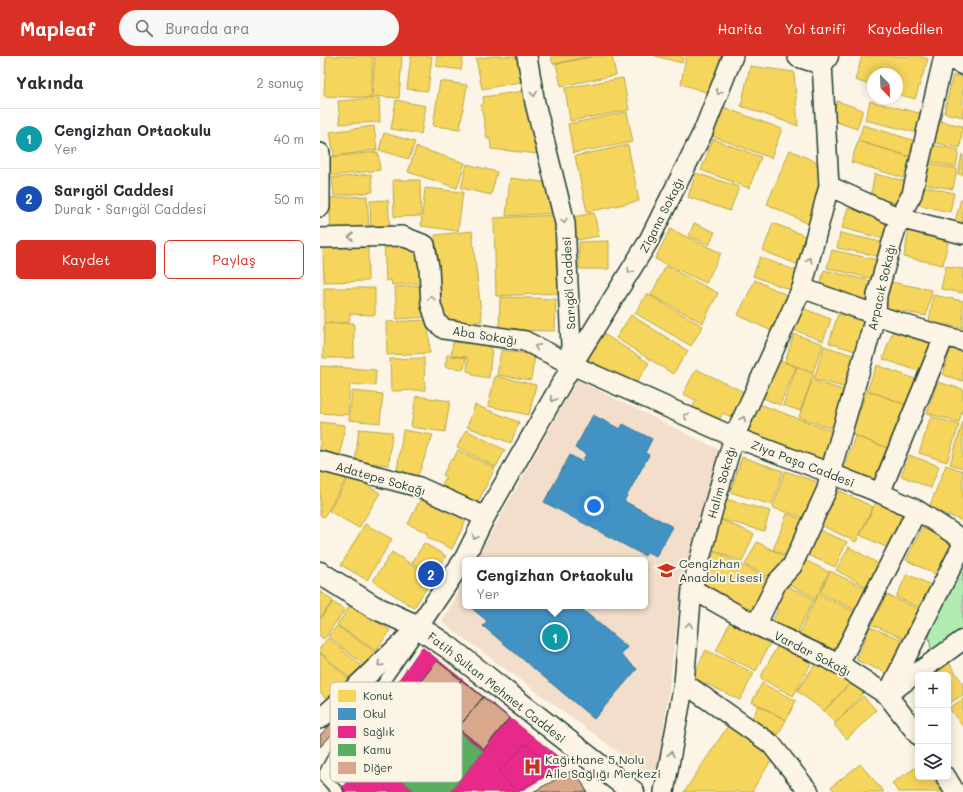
<!DOCTYPE html>
<html lang="tr">
<meta charset="utf-8">
<style>
body{margin:0;font-family:Mali,sans-serif;background:#f7f7f7;color:#2b2b33}
.controls{position:absolute;right:12px;bottom:12px;display:grid;overflow:hidden;border-radius:6px;box-shadow:0 2px 10px #0003}
.controls button{width:36px;height:36px;display:grid;place-items:center;padding:0;border:0;border-bottom:1px solid #e1e1e2;background:#fff;color:#2b2b33;font:20px sans-serif}
.compass{position:absolute;left:547px;top:12px;width:36px;height:36px;border-radius:50%;background:#fff;box-shadow:0 2px 10px #0003;rotate:157deg}
.you{position:absolute;left:274px;top:450px;width:14px;height:14px;margin:-10px;border:3px solid #fff;border-radius:50%;background:#1a73e8;box-shadow:0 0 0 6px #1a73e833}
.badge{display:grid;place-items:center;width:26px;height:26px;border-radius:50%;background:#d93025;color:#fff;font-size:13px;font-weight:700}
.pin{position:absolute;translate:-50% -50%;border:2px solid #fff;box-shadow:0 1px 4px #0006}
.popup{position:absolute;left:142px;top:501px;width:186px;height:52px;box-sizing:border-box;display:grid;place-content:center;border-radius:6px;background:#fff;filter:drop-shadow(0 1px 3px #0005);font-size:13px;white-space:nowrap;color:#7c7c81}
.popup b{font-size:15px;color:#2b2b33}
.popup::after{content:'';position:absolute;left:50%;top:100%;margin-left:-8px;border:8px solid transparent;border-top-color:#fff}
.list{margin:0;padding:0;list-style:none}
h2{display:flex;justify-content:space-between;align-items:center;height:52px;margin:0;padding:0 16px;font-size:17px}
h2 small{font-size:13px;font-weight:400;color:#7c7c81}
.list li{display:grid;grid-template-columns:26px 1fr auto;gap:12px;align-items:center;box-sizing:border-box;height:60px;padding:0 16px;border-top:1px solid #e1e1e2}
.list b{display:block;font-size:15px;white-space:nowrap}
.list p{margin:0;font-size:13px;white-space:nowrap;color:#7c7c81}
.list em{font-size:13px;font-style:normal;color:#7c7c81}
.actions{display:flex;gap:8px;padding:12px 16px}
.actions a{flex:1;padding:9px 0;border:1px solid #d93025;border-radius:6px;text-align:center;font-size:14px;color:#d93025}
.actions .main{background:#d93025;color:#fff}
.icon{flex:none;width:22px;height:22px;fill:none;stroke:currentColor;stroke-width:2;stroke-linecap:round;stroke-linejoin:round}
.map{position:relative;flex:none;width:643px;height:736px;overflow:hidden}
header{display:flex;align-items:center;gap:24px;box-sizing:border-box;height:56px;padding:0 20px;background:#d93025;color:#fff}
header strong{font-size:19px}
nav{display:flex;gap:22px;margin-inline-start:auto;font-size:14px}
.search{width:280px;height:36px;background:#f7f7f7;display:flex;align-items:center;gap:10px;box-sizing:border-box;padding:0 14px;border-radius:22px;color:#7c7c81;font-size:15px}
main{display:flex}
aside{flex:1;background:#fff}
.map>svg:first-child{display:block}
.built{fill:#f2deca}
.green{fill:#b2ecb1;stroke:#689472}
.homes{fill:#f6d55c;stroke:#b6a750}
.schools{fill:#4393c3;stroke:#387998}
.health{fill:#e7298a;stroke:#ab2f70}
.public{fill:#5aae61;stroke:#488c54}
.building{fill:#d9a88c;stroke:#1f3d34}
.lines{fill:none;stroke-linecap:round;stroke-linejoin:round}
.service-casing{stroke:#1f3d34;stroke-width:13}
.minor-casing{stroke:#1f3d34;stroke-width:22}
.tertiary-casing{stroke:#1f3d34;stroke-width:25}
.secondary-casing{stroke:#1f3d34;stroke-width:25}
.service{stroke:#fcf5e5;stroke-width:10}
.minor{stroke:#fcf5e5;stroke-width:19}
.tertiary{stroke:#fcf5e5;stroke-width:22}
.secondary{stroke:#fcf5e5;stroke-width:22}
.oneway{stroke:#8e998c}
.labels{text-anchor:middle;dominant-baseline:central;stroke-width:4;stroke-linejoin:round;paint-order:stroke}
.street-label{font-size:12px;fill:#1f3d34;stroke:#fcf5e5}
.poi-label{font-size:12px;fill:#1f3d34;stroke:#fcf5e5;text-anchor:start}
.key{fill:#fcf5e5;stroke:#babeb0;stroke-width:1}
.key-label{font-size:11px;fill:#1f3d34}
</style>
<header>
<strong>Mapleaf</strong>
<div class="search"><svg class="icon" aria-label="search" viewBox="0 0 24 24"><circle cx="10" cy="10" r="6"/><path d="M15 15l6 6"/></svg>Burada ara</div>
<nav><a>Harita</a><a>Yol tarifi</a><a>Kaydedilen</a></nav>
</header>
<main>
<aside>
<h2>Yakında<small>2 sonuç</small></h2>
<ul class="list">
<li><span class="badge" style="background:#0f9aa8">1</span><div><b>Cengizhan Ortaokulu</b><p>Yer</p></div><em>40 m</em></li>
<li><span class="badge" style="background:#1a4fb4">2</span><div><b>Sarıgöl Caddesi</b><p>Durak · Sarıgöl Caddesi</p></div><em>50 m</em></li>
</ul>
<div class="actions"><a class="main">Kaydet</a><a>Paylaş</a></div>
</aside>
<div class="map">
<svg width="643" height="736" viewBox="0 0 643 736">
<rect width="100%" height="100%" fill="#fcf5e5"/>
<filter id="ink" filterUnits="userSpaceOnUse"><feTurbulence type="fractalNoise" baseFrequency=".025" numOctaves="2"/><feDisplacementMap in="SourceGraphic" scale="8" xChannelSelector="R" yChannelSelector="G"/><feConvolveMatrix kernelMatrix="1 2 1 2 8 2 1 2 1" color-interpolation-filters="sRGB"/></filter>
<g filter="url(#ink)">
<path class="built" d="M257 324 404 396 375 483 359 548 348 640 336 724 122 566 145 524V550H325V504H156Z"/>
<path class="green" d="M643 503V579L612 601 609 580 617 558Z"/>
<path class="homes" d="M6 0H53L51 42 4 40Z
M55 0H82L79 42 52 40Z
M91 0H112L108 35 87 33Z
M117 0H143L141 14 115 10Z
M172 0H200L205 25 162 33 156 3Z
M231 0H271L233 8Z
M276 0H292L296 19 241 30 236 8Z
M335 0H363L362 7Z
M366 0H401L389 37 361 28Z
M542 0H600L608 3 595 43 577 38V18H553V30L535 24Z
M430 10 474 16 478 70 421 50Z
M633 19 643 21V61L624 57Z
M303 22 309 54 250 65 245 32Z
M120 25 147 29 140 73 113 70Z
M211 34 219 98 171 93 170 82 167 83 161 49 164 47 163 41Z
M59 42 60 66 20 68 18 45Z
M76 44 106 50 101 78 71 73Z
M517 45 543 54 537 73 511 64Z
M550 45 603 58 598 77 545 64Z
M403 51 462 73 451 102 392 80Z
M307 56 313 86 253 97 248 68Z
M610 63 643 70 640 92 606 85Z
M543 69 596 85 591 101 538 85Z
M54 70 57 94 14 100 10 76Z
M64 77 95 86 89 103 59 94Z
M393 83 441 101 429 132 381 114Z
M538 85 591 101 584 122 531 106Z
M608 88 639 94 636 111 604 104Z
M308 89 319 145 267 156 255 100Z
M96 91 145 107 137 132 88 116Z
M470 94 496 106 506 127 495 171 447 148Z
M58 96 60 114 11 120 9 101Z
M642 98 643 99V119L638 118Z
M603 106 637 113 633 133 598 127Z
M147 108 177 116 171 139 141 132Z
M376 117 419 131 410 155 368 141Z
M51 118 53 136 14 140 12 122Z
M555 118 589 126 583 149 550 141Z
M190 122 231 127 233 157 186 160Z
M73 124H100L101 160 74 161Z
M604 130 634 137 630 156 599 149Z
M105 132 143 136 138 175 101 170Z
M47 140 49 173 11 176 9 142Z
M641 143 643 144V168L635 166Z
M68 144 70 174 51 175 50 145Z
M528 152 576 164 571 185 522 172Z
M274 157 279 180 257 184 252 161Z
M237 159 239 237 176 240 174 162Z
M374 167 395 176 389 189 369 180Z
M453 167 493 183 482 210 443 195Z
M350 173 401 197 386 227 335 203Z
M589 173 629 181 623 209 584 201Z
M152 175 162 265 124 269 115 179Z
M520 177 566 187 563 201 517 192Z
M289 185V213H259V186Z
M48 186V225L4 226 3 190Z
M86 187 101 194 103 227 72 229 71 224 66 225 64 189Z
M512 194 562 205 558 224 507 212Z
M440 201 482 217 476 236 433 220Z
M346 210 398 237 383 267 331 239Z
M626 210 643 213V237L621 233Z
M504 214 555 226 551 246 499 234Z
M435 224 475 243 458 278 418 259Z
M566 225 612 234 606 260 561 251Z
M108 229 110 261 77 263 75 231Z
M4 232H55V259L30 258 29 267H4Z
M327 238 383 270 371 290 315 257Z
M613 239 643 245V272L609 266Z
M180 241 236 243 235 275 179 274Z
M482 252 511 263 503 285 474 274Z
M518 258 551 268 542 297 509 287Z
M311 259 368 295 353 318 296 282Z
M108 264 110 297 67 299 66 266Z
M4 267H34V302H3Z
M574 271 618 286 607 318 563 303Z
M284 278 329 307 313 332 268 303Z
M474 278 503 288 493 316 465 306Z
M133 286 172 290 169 322 152 319V316L147 315 148 302 131 300Z
M504 290 539 301 530 333 494 323Z
M631 290 643 294V325L623 319Z
M181 294 215 299 211 324 177 319Z
M127 299 146 301 144 313 125 311Z
M104 302 105 334 71 335 70 303Z
M459 304 476 311 460 349 443 342Z
M557 309 598 324 589 350 547 334Z
M0 310 56 314 55 330 30 328 28 359 0 357Z
M477 311 494 318 480 355 463 349Z
M376 313 428 338 415 363 403 357 398 366 372 353 376 344 363 338Z
M175 320 216 329 209 359 168 350Z
M492 324 529 336 515 374 479 361Z
M617 326 643 333V351L639 366 607 357Z
M547 334 589 350 573 394 531 378Z
M32 335 63 338 60 367 29 364Z
M96 340 130 345 125 376 91 371Z
M439 348 517 377 505 410 426 382Z
M155 349 199 366 191 387 147 371Z
M611 360 639 369 627 406 599 397Z
M0 366 25 369 20 402 0 400Z
M643 366V412L630 408Z
M39 373 72 376 69 409 35 406Z
M83 374 113 379 97 422 77 415Z
M146 374 185 394 176 411 137 391Z
M535 380 573 394 559 430 522 417Z
M138 394 175 412 156 450 120 432 126 421 123 419 131 403 133 404Z
M589 399 619 410 611 432 581 420Z
M422 401 463 415 452 449 410 436Z
M626 409 643 415V465L609 452Z
M0 410 28 420 4 461 0 459Z
M465 415 503 428 492 464 453 452Z
M30 419 60 437 39 472 9 455Z
M516 433 553 451 536 486 499 468Z
M104 436 149 458 132 493 107 481 108 477 88 468Z
M402 442 450 455 444 475 396 462Z
M556 446 590 463 574 495 540 479Z
M467 458 488 465 474 502 453 494Z
M399 463 434 478 422 506 387 491Z
M45 468 72 483 47 524 21 509Z
M492 471 527 486 515 511 481 496Z
M602 472 640 490 623 522 586 504Z
M437 486 470 503 458 525 425 509Z
M104 487 126 500 114 520 92 507Z
M529 491 561 509 548 532 516 514Z
M395 495 455 526 438 559 378 528Z
M72 496 113 522 94 552 53 525Z
M481 502 509 516 496 542 468 528Z
M510 515 547 533 537 555 500 537Z
M587 518 618 532 607 555 576 541Z
M459 526 494 543 477 577 452 566 458 554 449 549Z
M0 535 13 545 0 562Z
M498 538 535 556 514 598 478 580Z
M565 538 605 556 591 586 551 568Z
M13 546 25 554 4 583 0 580V563Z
M31 548 70 574 56 595 17 569Z
M411 564 452 583 436 615 396 595Z
M17 570 55 596 44 609 8 580Z
M550 571 590 587 576 621 536 604Z
M8 582 43 611 31 623 0 596V592Z
M459 587 492 606 473 640 440 622Z
M386 594 434 617 420 644 372 621Z
M0 597 30 624 8 645 0 636Z
M498 604 530 627 504 655 477 635Z
M628 605 643 628V639L628 648V619H606Z
M532 625 544 636 516 667 504 655Z
M442 627 476 645 466 664 432 646Z
M543 640 556 654 527 683 514 669Z
M643 643V671L629 652Z
M439 649 466 664 458 679 431 664Z
M408 670 454 700 432 735 434 736H364Z
M540 708 564 736H515L511 731Z
M598 710V721H612L622 736H578L572 727Z
M176 720 192 736H164Z"/>
<path class="schools" d="M273 359 300 373 303 368 332 383 325 397 329 399 304 445 353 471 336 501 327 496 325 500 224 446 250 399 262 406 266 398 255 392Z
M149 550H258L307 591 301 599 317 613 274 663 163 570 167 565Z"/>
<path class="health" d="M102 591 247 708 199 736H22L20 734 46 702 33 689Z
M206 688 236 713 196 736 179 716Z"/>
<path class="public" d="M86 633 163 695 130 736H96L40 691Z"/>
<path class="building" d="M117 605 141 624 116 655 92 636Z
M141 624 163 641 138 672 116 655Z
M50 633 51 637 0 691V679L47 634Z
M163 641 189 662 164 693 138 672Z
M255 713 267 736H213Z"/>
<g class="lines">
<defs>
<path id="service" d="M18 736 5 722V716L11 705 29 676 93 584"/>
<path id="minor" d="M207 0 215 47 245 167 252 309
M624 0 643 9
M502 7 509 130 579 162 643 178
M0 97V151
M0 182 82 180 105 189 109 211 111 249 117 267 124 273 205 285 252 309 414 381 510 417 560 437 597 454 643 484
M482 232C535 251 588 272 643 285
M0 405 99 431 165 461
M560 437 624 281
M372 533 436 569 519 608 567 639 598 679
M436 569 457 526 472 510 507 433 510 417 556 258 557 239 579 162 592 138 624 0
M519 608 597 454
M364 627 451 688 489 736
M569 637 643 584
M567 639 643 488
M0 663 26 640 98 571 144 503 165 461 252 309 328 186 383 76 413 0
M626 721 635 736
M344 736 364 627 372 533 392 457 414 381 482 232 509 130"/>
<path id="tertiary" d="M0 517 54 551 98 571 128 591 313 736"/>
<path id="secondary" d="M479 0 502 7 507 0"/>
</defs>
<use href="#service" class="service-casing"/>
<use href="#minor" class="minor-casing"/>
<use href="#tertiary" class="tertiary-casing"/>
<use href="#secondary" class="secondary-casing"/>
<use href="#service" class="service"/>
<use href="#minor" class="minor"/>
<use href="#tertiary" class="tertiary"/>
<use href="#secondary" class="secondary"/>
</g>
<defs><path id="oneway-chevron" d="M-2-3.5L2.5 0L-2 3.5" fill="none" stroke-width="1.6" stroke-linecap="round" stroke-linejoin="round"/></defs>
<g class="oneway">
<use href="#oneway-chevron" transform="translate(399 36) rotate(111)"/>
<use href="#oneway-chevron" transform="translate(214 38) rotate(80)"/>
<use href="#oneway-chevron" transform="translate(244 165) rotate(79)"/>
<use href="#oneway-chevron" transform="translate(31 181) rotate(179)"/>
<use href="#oneway-chevron" transform="translate(489 204) rotate(-75)"/>
<use href="#oneway-chevron" transform="translate(310 215) rotate(122)"/>
<use href="#oneway-chevron" transform="translate(111 242) rotate(-94)"/>
<use href="#oneway-chevron" transform="translate(217 291) rotate(-153)"/>
<use href="#oneway-chevron" transform="translate(233 343) rotate(120)"/>
<use href="#oneway-chevron" transform="translate(366 360) rotate(-156)"/>
<use href="#oneway-chevron" transform="translate(423 363) rotate(-66)"/>
<use href="#oneway-chevron" transform="translate(155 481) rotate(117)"/>
<use href="#oneway-chevron" transform="translate(369 569) rotate(-85)"/>
<use href="#oneway-chevron" transform="translate(60 608) rotate(136)"/>
<use href="#oneway-chevron" transform="translate(351 698) rotate(-80)"/>
</g>
</g>
<defs>
<symbol id="school-bare" viewBox="-9 -9 18 18"><path d="M0-5L7-2L0 1L-7-2ZM-4 1L0 2.5L4 1V4Q0 6-4 4Z" fill="#c8321e" stroke="#fcf5e5" stroke-width="2.5" paint-order="stroke"/></symbol>
<symbol id="hospital-bare" viewBox="-9 -9 18 18"><path d="M-5-5h3v3.5h4V-5h3V5h-3V1.5h-4V5h-3Z" fill="#c8321e" stroke="#fcf5e5" stroke-width="2.5" paint-order="stroke"/></symbol>
</defs>
<g fill-rule="evenodd">
<use href="#school-bare" x="334" y="502" width="25" height="25"/>
<use href="#hospital-bare" x="200" y="698" width="25" height="25"/>
</g>
<g class="labels">
<g class="street-label">
<text transform="translate(341 159) rotate(-63)">Zigana Sokağı</text>
<text transform="translate(248 227) rotate(-93)">Sarıgöl Caddesi</text>
<text transform="translate(561 231) rotate(-77)">Arpacık Sokağı</text>
<text transform="translate(165 279) rotate(9)">Aba Sokağı</text>
<text transform="translate(483 407) rotate(21)">Ziya Paşa Caddesi</text>
<text transform="translate(61 422) rotate(16)">Adatepe Sokağı</text>
<text transform="translate(401 426) rotate(-74)">Halim Sokağı</text>
<text transform="translate(493 597) rotate(27)">Vardar Sokağı</text>
<text transform="translate(177 631) rotate(38)">Fatih Sultan Mehmet Caddesi</text>
</g>
<g class="poi-label">
<text x="359" y="507">Cengizhan<tspan x="359" dy="14">Anadolu Lisesi</tspan></text>
<text x="225" y="703">Kağıthane 5 Nolu<tspan x="225" dy="14">Aile Sağlığı Merkezi</tspan></text>
</g>
</g>
<rect x="10" y="626" width="132" height="100" rx="6" class="key"/>
<rect x="18" y="634" width="18" height="12" fill="#f6d55c"/>
<rect x="18" y="652" width="18" height="12" fill="#4393c3"/>
<rect x="18" y="670" width="18" height="12" fill="#e7298a"/>
<rect x="18" y="688" width="18" height="12" fill="#5aae61"/>
<rect x="18" y="706" width="18" height="12" fill="#d9a88c"/>
<g class="key-label">
<text x="43" y="644">Konut</text>
<text x="43" y="662">Okul</text>
<text x="43" y="680">Sağlık</text>
<text x="43" y="698">Kamu</text>
<text x="43" y="716">Diğer</text>
</g>
</svg>
<div class="controls">
<button>+</button>
<button>−</button>
<button><svg class="icon" aria-label="layers" viewBox="0 0 24 24"><path d="M12 4l9 5-9 5-9-5zM3 14l9 5 9-5"/></svg></button>
</div>
<svg class="compass" viewBox="-18 -18 36 36"><path d="M0-13l5 13h-10z" fill="#e53935"/><path d="M0 13l5-13h-10z" fill="#7c7c81"/></svg>
<div class="you"></div>
<div class="pin badge" style="left:235px;top:581px;background:#0f9aa8">1</div>
<div class="popup"><b>Cengizhan Ortaokulu</b>Yer</div>
<div class="pin badge" style="left:111px;top:518px;background:#1a4fb4">2</div>
</div>
</main>
